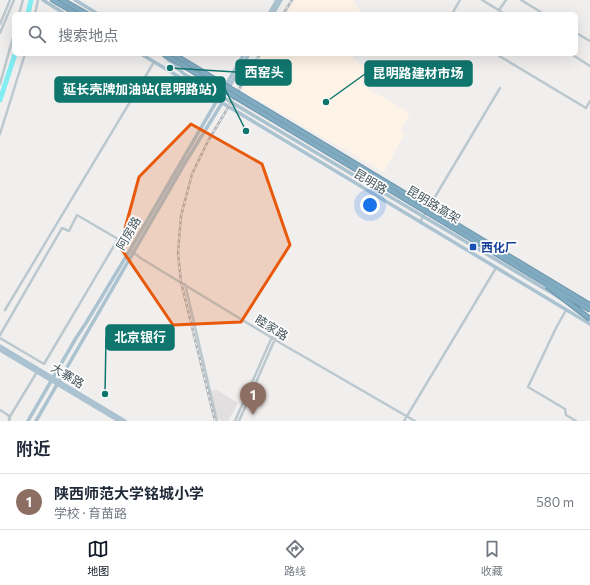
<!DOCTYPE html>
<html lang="zh">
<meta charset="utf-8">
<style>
body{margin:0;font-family:Commissioner,"Noto Sans SC",sans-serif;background:#f2f2f3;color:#1f2937}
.you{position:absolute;left:370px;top:205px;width:14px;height:14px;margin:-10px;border:3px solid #fff;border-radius:50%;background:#1a73e8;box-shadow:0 0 0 6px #1a73e833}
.badge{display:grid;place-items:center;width:26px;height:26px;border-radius:50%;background:#111827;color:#fff;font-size:13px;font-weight:700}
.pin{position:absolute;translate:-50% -33px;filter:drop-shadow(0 1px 2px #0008)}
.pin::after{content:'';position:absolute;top:21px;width:14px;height:12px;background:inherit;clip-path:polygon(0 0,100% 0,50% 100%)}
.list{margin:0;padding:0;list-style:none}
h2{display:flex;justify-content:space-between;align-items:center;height:52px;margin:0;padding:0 16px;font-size:17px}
h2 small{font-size:13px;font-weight:400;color:#747a83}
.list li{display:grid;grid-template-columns:26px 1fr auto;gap:12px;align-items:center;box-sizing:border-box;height:56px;padding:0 16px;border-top:1px solid #e0e1e3}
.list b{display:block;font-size:15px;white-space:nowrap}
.list p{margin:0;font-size:13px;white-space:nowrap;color:#747a83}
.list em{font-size:13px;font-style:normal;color:#747a83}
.icon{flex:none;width:22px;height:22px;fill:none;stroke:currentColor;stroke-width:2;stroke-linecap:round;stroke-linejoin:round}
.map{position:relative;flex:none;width:590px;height:421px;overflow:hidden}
.search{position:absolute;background:#fff;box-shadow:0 4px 16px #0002;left:12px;right:12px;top:12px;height:44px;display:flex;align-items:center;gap:10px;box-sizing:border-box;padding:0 14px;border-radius:6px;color:#747a83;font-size:15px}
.sheet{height:108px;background:#fff}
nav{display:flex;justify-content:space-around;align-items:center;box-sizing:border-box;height:56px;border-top:1px solid #e0e1e3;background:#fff;font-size:11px;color:#747a83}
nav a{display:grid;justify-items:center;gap:2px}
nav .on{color:#111827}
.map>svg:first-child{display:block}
.commercial{fill:#fdf3e6}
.education{fill:#e2dfe0}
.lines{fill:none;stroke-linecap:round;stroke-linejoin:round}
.river{stroke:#82eef3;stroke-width:5}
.highway-casing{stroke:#6d96ad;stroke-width:6}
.minor{stroke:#bbc9cf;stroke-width:2.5}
.major{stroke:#abc3d0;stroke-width:3.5}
.highway{stroke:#81abc1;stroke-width:4}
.rail-casing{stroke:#b0b5b9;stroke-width:2.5}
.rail{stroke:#fff;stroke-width:1;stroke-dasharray:3;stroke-linecap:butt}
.highway-bridge-casing{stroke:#6d96ad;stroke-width:6;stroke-linecap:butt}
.highway-bridge{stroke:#81abc1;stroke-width:4}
.marked{fill:#e8590c;fill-opacity:0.2;stroke:#e8590c;stroke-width:3;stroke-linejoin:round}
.transit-dot{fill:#1a4fb4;stroke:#fff;stroke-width:1.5}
.labels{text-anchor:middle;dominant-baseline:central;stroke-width:3.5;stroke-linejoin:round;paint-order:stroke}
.street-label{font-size:12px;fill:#45565d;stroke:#fff}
.transit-label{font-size:12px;font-weight:bold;fill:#164399;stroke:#fff;text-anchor:start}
.leader{fill:none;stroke:#0f766e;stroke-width:1.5}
.callout-dot{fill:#0f766e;stroke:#fff;stroke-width:1.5}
.callout{fill:#0f766e;stroke:#0f766e;stroke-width:1.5}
.callout-label{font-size:13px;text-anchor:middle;font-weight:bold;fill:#fff}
</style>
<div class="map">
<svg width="590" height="421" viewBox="0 0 590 421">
<rect width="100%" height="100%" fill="#f1eeee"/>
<path class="commercial" d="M294 0H353L361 13 286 14Z
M263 54H354L353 59 370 70 362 85 410 113 401 130 405 133 384 172 242 91Z"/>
<path class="education" d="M217 390 238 403 228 421H222L218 419 210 391Z"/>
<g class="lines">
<path class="river" d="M28 14 31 0
M0 100 15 54"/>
<defs>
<path id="highway" d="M53 0 77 14
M62 0 87 14"/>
</defs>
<use href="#highway" class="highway-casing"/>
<path class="minor" d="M482 0 505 14
M521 0 544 14
M499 10 506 0
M19 14 23 0
M35 14 38 0
M452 14 460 0
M0 24 10 0
M0 33 14 0
M576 33 590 41
M496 54 586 108 590 101
M571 54 590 66
M0 84 14 34
M0 134 25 54
M420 222 500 88
M130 250 142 259 282 344 415 421
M185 284 217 421
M5 310 154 62
M566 310 556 328 528 387 565 409 566 415 576 421
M0 335 62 228 69 231 77 215 118 239 44 364 0 338
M0 410 8 415 10 418 9 421
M9 418 37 372
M235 421 272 337
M239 421 275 339
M404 421 496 268"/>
<path class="major" d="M43 0 65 14
M75 0 98 14
M269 14 277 0
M273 14 281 0
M141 54 590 324
M163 55 184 74 562 299
M0 346 125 421
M0 350 119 421
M28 421 76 338 86 323 130 250 244 54
M36 421 185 163 222 103 223 97 249 54"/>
<use href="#highway" class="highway"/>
<defs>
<path id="rail" d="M283 14 292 0
M215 421 181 282 178 253 181 216 192 174 208 141 260 54"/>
</defs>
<use href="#rail" class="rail-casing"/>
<use href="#rail" class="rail"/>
<defs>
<path id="highway-bridge" d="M164 54 590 310
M173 54 590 305
M547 286 590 319"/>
</defs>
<use href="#highway-bridge" class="highway-bridge-casing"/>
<use href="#highway-bridge" class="highway-bridge"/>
</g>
<path class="marked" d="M191 124 262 164 290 245 241 322 173 325 120 247 139 177Z"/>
<rect class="transit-dot" x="469" y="243" width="8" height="8" rx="2"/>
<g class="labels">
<g class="street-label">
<text transform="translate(371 181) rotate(31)">昆明路</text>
<text transform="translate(434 204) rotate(31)">昆明路高架</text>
<text transform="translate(128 233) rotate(-60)">阿房路</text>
<text transform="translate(272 327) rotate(32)">睦家路</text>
<text transform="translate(68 375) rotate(31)">大寨路</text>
</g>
<g class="transit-label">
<text x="481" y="247">西化厂</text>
</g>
</g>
<path class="leader" d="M170 68L236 72M326 102L365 74M246 131L225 89M105 394L106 337"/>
<g class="callout-dot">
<circle cx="170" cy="68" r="4"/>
<circle cx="326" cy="102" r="4"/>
<circle cx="246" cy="131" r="4"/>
<circle cx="105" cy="394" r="4"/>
</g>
<g class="callout">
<rect x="236" y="60" width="55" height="25" rx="4"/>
<rect x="365" y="61" width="107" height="25" rx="4"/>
<rect x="55" y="77" width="170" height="25" rx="4"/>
<rect x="106" y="325" width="68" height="25" rx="4"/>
</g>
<g class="callout-label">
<text x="264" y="77">西窑头</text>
<text x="418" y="78">昆明路建材市场</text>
<text x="140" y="94">延长壳牌加油站(昆明路站)</text>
<text x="140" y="342">北京银行</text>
</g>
</svg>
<div class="you"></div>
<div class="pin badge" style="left:253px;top:415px;background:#8d6e63">1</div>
<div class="search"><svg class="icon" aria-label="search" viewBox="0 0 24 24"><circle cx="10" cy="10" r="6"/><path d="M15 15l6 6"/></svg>搜索地点</div>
</div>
<section class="sheet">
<h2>附近<small></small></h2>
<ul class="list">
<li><span class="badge" style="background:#8d6e63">1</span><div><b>陕西师范大学铭城小学</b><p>学校 · 育苗路</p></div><em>580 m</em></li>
</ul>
</section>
<nav>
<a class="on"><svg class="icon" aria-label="map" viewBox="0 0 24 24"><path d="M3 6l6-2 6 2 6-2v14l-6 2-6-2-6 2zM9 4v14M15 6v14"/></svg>地图</a>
<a><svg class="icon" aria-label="directions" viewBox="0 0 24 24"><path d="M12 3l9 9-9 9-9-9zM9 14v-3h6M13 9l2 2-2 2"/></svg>路线</a>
<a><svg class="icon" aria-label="saved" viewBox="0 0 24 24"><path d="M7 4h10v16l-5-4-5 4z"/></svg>收藏</a>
</nav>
